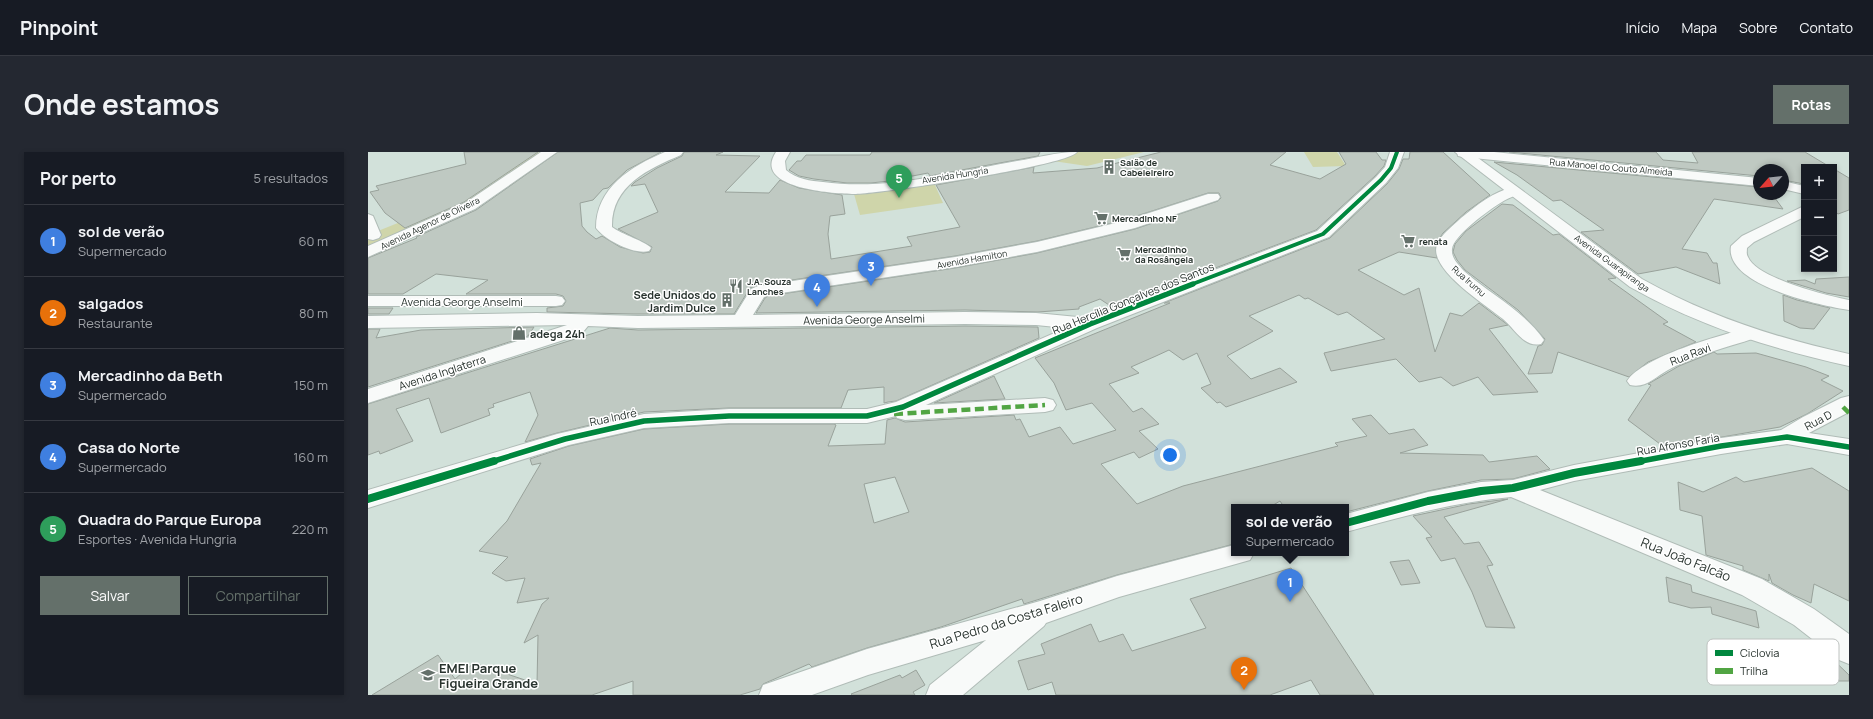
<!DOCTYPE html>
<html lang="pt">
<meta charset="utf-8">
<style>
body{margin:0;font-family:Manrope,sans-serif;background:#242831;color:#f1f3f6}
.controls{position:absolute;right:12px;top:12px;display:grid;overflow:hidden;border-radius:0px;box-shadow:0 2px 6px #0003}
.controls button{width:36px;height:36px;display:grid;place-items:center;padding:0;border:0;border-bottom:1px solid #363941;background:#171b24;color:#f1f3f6;font:20px sans-serif}
.compass{position:absolute;left:1385px;top:12px;width:36px;height:36px;border-radius:50%;background:#171b24;box-shadow:0 2px 6px #0003;rotate:243deg}
.you{position:absolute;left:802px;top:303px;width:14px;height:14px;margin:-10px;border:3px solid #fff;border-radius:50%;background:#1a73e8;box-shadow:0 0 0 6px #1a73e833}
.badge{display:grid;place-items:center;width:26px;height:26px;border-radius:50%;background:#64706a;color:#fff;font-size:13px;font-weight:700}
.pin{position:absolute;translate:-50% -33px;filter:drop-shadow(0 1px 2px #0008)}
.pin::after{content:'';position:absolute;top:21px;width:14px;height:12px;background:inherit;clip-path:polygon(0 0,100% 0,50% 100%)}
.popup{position:absolute;left:863px;top:352px;width:118px;height:52px;box-sizing:border-box;display:grid;place-content:center;border-radius:0px;background:#171b24;filter:drop-shadow(0 1px 3px #0005);font-size:13px;white-space:nowrap;color:#9ea1a6}
.popup b{font-size:15px;color:#f1f3f6}
.popup::after{content:'';position:absolute;left:50%;top:100%;margin-left:-8px;border:8px solid transparent;border-top-color:#171b24}
.list{margin:0;padding:0;list-style:none}
h2{display:flex;justify-content:space-between;align-items:center;height:52px;margin:0;padding:0 16px;font-size:17px}
h2 small{font-size:13px;font-weight:400;color:#9ea1a6}
.list li{display:grid;grid-template-columns:26px 1fr auto;gap:12px;align-items:center;box-sizing:border-box;height:72px;padding:0 16px;border-top:1px solid #363941}
.list b{display:block;font-size:15px;white-space:nowrap}
.list p{margin:0;font-size:13px;white-space:nowrap;color:#9ea1a6}
.list em{font-size:13px;font-style:normal;color:#9ea1a6}
.actions{display:flex;gap:8px;padding:12px 16px}
.actions a{flex:1;padding:9px 0;border:1px solid #64706a;border-radius:0px;text-align:center;font-size:14px;color:#64706a}
.actions .main{background:#64706a;color:#fff}
.icon{flex:none;width:22px;height:22px;fill:none;stroke:currentColor;stroke-width:2;stroke-linecap:round;stroke-linejoin:round}
.map{position:relative;flex:none;width:1481px;height:543px;overflow:hidden;border-radius:0px}
header{display:flex;align-items:center;gap:24px;box-sizing:border-box;height:56px;padding:0 20px;background:#171b24;border-bottom:1px solid #363941}
header strong{font-size:19px}
nav{display:flex;gap:22px;margin-inline-start:auto;font-size:14px}
.intro{display:flex;align-items:center;justify-content:space-between;box-sizing:border-box;height:96px;padding:0 24px}
h1{margin:0;font-size:28px}
.button{padding:10px 18px;border-radius:0px;background:#64706a;color:#fff;font-size:14px;font-weight:700}
main{display:flex;gap:24px;padding:0 24px}
aside{flex:1;background:#171b24;border-radius:0px;box-shadow:0 2px 6px #0003}
.map>svg:first-child{display:block}
.green{fill:#cfd5aa}
.building{fill:#bfc9c2;stroke:#99a29b;fill-rule:evenodd}
.lines{fill:none;stroke-linecap:round;stroke-linejoin:round}
.street-casing{stroke:#b0bcb7;stroke-width:2}
.secondary-casing{stroke:#b0bcb7;stroke-width:2}
.street{fill:#f8faf9;fill-rule:evenodd}
.secondary{fill:#f8faf9;fill-rule:evenodd}
.quiet{stroke:#51a543;stroke-width:4.5;stroke-dasharray:9 4.5;stroke-linecap:butt}
.cycleway-far2-casing{stroke:#fff;stroke-width:5.5}
.cycleway-far1-casing{stroke:#fff;stroke-width:8}
.cycleway-casing{stroke:#fff;stroke-width:10}
.cycleway-far2{stroke:#00873e;stroke-width:4}
.cycleway-far1{stroke:#00873e;stroke-width:5.5}
.cycleway{stroke:#00873e;stroke-width:8}
.labels{text-anchor:middle;dominant-baseline:central;stroke-width:3;stroke-linejoin:round;paint-order:stroke}
.far-poi-label{font-size:9px;font-weight:bold;fill:#28332e;stroke:#fff;text-anchor:start}
.far-street-label{font-size:9px;fill:#28332e;stroke:#fff}
.poi-label{font-size:11px;font-weight:bold;fill:#28332e;stroke:#fff;text-anchor:end}
.street-label{font-size:11px;fill:#28332e;stroke:#fff}
.near-street-label{font-size:13px;fill:#28332e;stroke:#fff}
.near-poi-label{font-size:13px;font-weight:bold;fill:#28332e;stroke:#fff;text-anchor:start}
.key{fill:#fff;stroke:#bec2c0;stroke-width:1}
.key-label{font-size:11px;fill:#28332e}
</style>
<header>
<strong>Pinpoint</strong>
<nav><a>Início</a><a>Mapa</a><a>Sobre</a><a>Contato</a></nav>
</header>
<div class="intro"><h1>Onde estamos</h1><a class="button">Rotas</a></div>
<main>
<aside>
<h2>Por perto<small>5 resultados</small></h2>
<ul class="list">
<li><span class="badge" style="background:#3f7fe0">1</span><div><b>sol de verão</b><p>Supermercado</p></div><em>60 m</em></li>
<li><span class="badge" style="background:#e8710a">2</span><div><b>salgados</b><p>Restaurante</p></div><em>80 m</em></li>
<li><span class="badge" style="background:#3f7fe0">3</span><div><b>Mercadinho da Beth</b><p>Supermercado</p></div><em>150 m</em></li>
<li><span class="badge" style="background:#3f7fe0">4</span><div><b>Casa do Norte</b><p>Supermercado</p></div><em>160 m</em></li>
<li><span class="badge" style="background:#2e9e5b">5</span><div><b>Quadra do Parque Europa</b><p>Esportes · Avenida Hungria</p></div><em>220 m</em></li>
</ul>
<div class="actions"><a class="main">Salvar</a><a>Compartilhar</a></div>
</aside>
<div class="map">
<svg width="1481" height="543" viewBox="0 0 1481 543">
<rect width="100%" height="100%" fill="#d2e1da"/>
<path class="green" d="M163 0H179L95 57 0 100V83L92 46Z
M708 0H776L719 14 685 9Z
M936 0H969L978 14 945 15Z
M566 31 575 51 492 63 486 42Z"/>
<path class="building" d="M96 0H170L96 50 37 76 17 61 2 40 11 38 8 34 98 12Z
M190 0H293L259 18 240 36 235 37 225 48 212 51 214 74 219 80 228 87 234 84 252 95 275 101 282 100 284 95 250 77 290 60 277 32 263 34 267 30 289 16 314 4 316 0H355L348 3 392 4 357 40 401 41 412 28 431 36 474 43 477 62 462 64 460 82 463 107 544 94 539 85 592 75 568 33 666 15 665 21 729 16 793 0H918L902 13 952 27 978 12 971 0H1008L1014 8H1018L1016 14 1007 24 948 78 744 155 732 147 711 155V157L670 160 597 158 388 161 397 146 400 144 587 116 669 101 767 77 850 49 853 46 851 41H840L756 68 669 89 587 104 390 133 382 136 366 162H265L179 160V156L195 154 198 149 195 144 188 142H98L120 128 68 122 35 142H0V106L49 86 48 85 108 58Z
M504 0H672L670 4 577 21 562 24 560 21 529 27 530 28 503 31H479L446 27 431 24 421 18 429 9H433L438 3H502Z
M1042 0H1075L1122 43 1098 60 1075 81 1068 92 1069 106 1031 100 990 118 1036 143 1051 136 1067 200 1082 161 1094 164 1111 151 1140 173 1121 177 1170 240 1125 243 1110 225 1085 234 1073 225 1051 230 1028 207 963 219 956 201 1017 187 979 160 970 163 940 146 937 147 931 143 881 164 905 179 859 204 883 227 912 216 929 230 858 255 852 250 849 251 833 236 843 232 829 201 815 208 801 198 788 204 763 215 771 221 741 232 765 260 774 256 791 272 771 279 790 297 771 306 766 300 733 312 769 352 815 334 970 294 967 291 999 284 984 267 1003 263 1021 282 1046 277 1060 293 1032 301 1115 303 1121 310 1169 304 1182 317 1145 327 1113 328 1060 339 978 360V355H916L912 349 902 355H866V392L749 423 656 452 654 447 573 475 499 496 444 515 441 512 395 532 392 537 372 543H265V529L224 543H4L70 503 87 527 106 511 169 532 170 483 156 491 174 452 181 446 149 451 157 426 138 429 124 421 140 405 111 399 139 369 173 311 164 313 162 307 201 294 276 277 361 272H466L468 273 460 294 517 292 519 268 527 266 537 270 646 263 648 268 652 267 661 285 692 275 705 292 748 278 724 251 698 258 686 231 667 206 802 151H796L962 86 1019 32 1031 17 1035 7H1041ZM527 325 541 360 506 371 496 332Z
M1141 0H1288L1295 8 1330 11 1324 0H1437L1462 15H1436V32L1415 28V18H1391V24Z
M1126 10 1391 35V42H1404L1415 57 1346 47 1314 97 1339 101 1345 111H1349L1352 132 1308 115 1270 122 1213 80 1236 78 1193 48 1185 49 1149 23Z
M1466 17 1481 26V58L1470 62 1466 59Z
M1134 52 1145 53 1185 83 1191 82 1248 126 1240 127 1300 170 1295 172 1328 190 1280 210 1261 225 1190 200 1184 221 1160 222 1170 194 1174 193 1177 187 1150 158 1097 118 1089 108 1085 100 1087 92 1098 79Z
M1481 125V145L1458 141 1419 129 1437 128 1447 132 1448 127Z
M1415 143 1429 148 1462 156 1446 177 1432 176 1416 169Z
M0 156H25L21 162H0Z
M597 174 670 175 671 186 528 249 520 250 516 251V235L480 238 473 256H361L276 260 189 281 157 290 170 263 162 240 125 252 126 255 120 257 122 263 73 281 61 246 28 257 45 289 12 302 11 299 0 303V252L242 176 270 178Z
M166 175 160 184 0 235V177H12L8 186 53 178Z
M1346 200 1349 202 1388 201 1438 215 1461 224 1453 228 1475 239 1439 262 1412 275 1296 295 1260 268 1283 233 1280 232 1311 214Z
M626 224 637 247 566 251Z
M1444 316 1481 339V449L1446 432 1443 451 1425 443 1404 431 1401 422V429L1375 418V414L1338 403 1334 364 1312 358 1310 330 1335 340 1368 325 1376 330Z
M1140 347 1076 365 1096 392 1111 390 1125 413 1119 414 1147 476 1118 475 1104 440 1087 406 1073 409 1058 386 1064 385 1045 364 1101 352Z
M1041 408 1052 431 1033 433 1022 410Z
M923 416 1006 543H952L943 528 902 543H688L684 530 660 538 650 509 677 502 673 492 723 472 731 490 755 482 764 499 838 476 822 447Z
M1298 425 1323 433 1324 440 1388 459 1391 476 1344 462 1343 455 1323 456 1301 450Z
M1455 498 1481 523V529H1452L1445 517 1432 516 1427 501Z
M548 518 557 533 545 540 547 543H484L483 542 532 523 534 526Z"/>
<g class="lines">
<defs>
<path id="street" d="M173 0H189L107 57 0 105V94L97 51Z
M297 0H315L313 3C280 17 243 34 244 75 253 82 279 90 283 96L281 99C266 103 237 88 228 76 228 36 263 14 297 0Z
M408 0H422L417 9 418 18C428 27 443 29 455 30 518 39 587 20 649 9 670 6 687 0 709 0 699 14 515 41 488 42 468 42 383 37 408 0Z
M1022 0H1036L1030 16 1018 31 961 85 729 176 558 253 677 246 685 248 688 253 685 258 677 260 537 268 529 266 528 264 499 271H361L276 276 201 293 0 356V338L189 282 276 262 361 257H499L528 250 698 176 668 173 597 172 270 176 220 174 215 180 208 184 0 251V237L199 173 0 176V164L169 161 270 164 367 163 383 137 390 134 587 105 669 90 756 69 840 42H850L852 45 850 48 767 76 669 100 587 115 400 143 396 145 385 163 597 160 668 161 720 166 949 79 1008 25 1017 15Z
M1089 0H1126L1391 26V34L1095 5 1090 4Z
M1415 29 1436 34V42L1415 37Z
M1145 35 1150 36 1152 39C1148 45 1139 46 1134 50 1122 57 1085 84 1084 97 1083 106 1090 112 1096 119 1122 142 1156 159 1176 188L1173 192C1156 196 1147 177 1135 167 1119 154 1060 117 1069 93 1073 82 1085 74 1093 66 1109 53 1125 40 1145 35Z
M1436 54V65L1386 90 1379 96C1379 99 1378 102 1380 105 1388 126 1460 144 1481 148V158C1453 154 1356 133 1363 94L1374 84Z
M0 62 5 64 13 83 11 86 5 88 0 87Z
M0 144H188L194 145 197 149 194 153 188 154H0Z
M1380 176 1387 178 1390 182 1387 186C1358 196 1326 203 1300 218 1287 225 1277 237 1262 233L1259 229C1276 204 1350 184 1380 176Z
M1481 244V260L1441 281 1481 287V303L1419 292 1353 302 1206 329 1172 338 1394 427 1446 457 1481 482V512L1471 508 1426 473 1374 443 1143 345C1086 350 1033 365 978 380V362L1060 340 1113 330 1145 328 1206 313 1353 286 1413 278 1435 265 1473 246Z
M866 393V401H886L882 408 751 445 678 471 676 474 595 543H558L562 533 618 488 500 523 444 543H391L395 533 499 497 672 449 749 424Z"/>
<path id="secondary" d="M1087 0H1102L1274 127C1340 164 1408 186 1481 202V214C1404 197 1331 174 1262 135Z"/>
</defs>
<use href="#street" class="street-casing"/>
<use href="#secondary" class="secondary-casing"/>
<use href="#street" class="street"/>
<use href="#secondary" class="secondary"/>
<path class="quiet" d="M1475 255 1481 261
M526 262 677 253"/>
<defs>
<path id="cycleway-far2" d="M822 133 955 82 1013 28 1023 16 1029 0"/>
<path id="cycleway-far1" d="M123 310 197 287 276 269 361 264H499L535 255 722 172 825 132
M1268 310 1353 294 1419 285 1481 295"/>
<path id="cycleway" d="M0 347 126 309
M978 371 1060 349 1113 339 1145 336 1206 321 1273 309"/>
</defs>
<use href="#cycleway-far2" class="cycleway-far2-casing"/>
<use href="#cycleway-far1" class="cycleway-far1-casing"/>
<use href="#cycleway" class="cycleway-casing"/>
<use href="#cycleway-far2" class="cycleway-far2"/>
<use href="#cycleway-far1" class="cycleway-far1"/>
<use href="#cycleway" class="cycleway"/>
</g>
<defs>
<symbol id="building-bare" viewBox="-9 -9 18 18"><path d="M-4-6H4V6H1V3H-1V6H-4ZM-2.5-4.3h1.7v1.8h-1.7ZM.8-4.3h1.7v1.8H.8ZM-2.5-1h1.7V.8h-1.7ZM.8-1h1.7V.8H.8Z" fill="#64706a" stroke="#fff" stroke-width="2.5" paint-order="stroke"/></symbol>
<symbol id="supermarket-bare" viewBox="-9 -9 18 18"><path d="M-6-5.5h2.5l.6 2H6L4.5 2H-2.5L-4.4-4H-6ZM-1.5 3.2a1.3 1.3 0 1 0 .1 0ZM3 3.2a1.3 1.3 0 1 0 .1 0Z" fill="#64706a" stroke="#fff" stroke-width="2.5" paint-order="stroke"/></symbol>
<symbol id="restaurant-bare" viewBox="-9 -9 18 18"><path d="M-5-6h1v4h1v-4h1v4h1v-4h1v5L-1.5 .5V6h-2V.5L-5-1ZM5-6V6H3V1.5H1.5Q1.5-4 5-6Z" fill="#64706a" stroke="#fff" stroke-width="2.5" paint-order="stroke"/></symbol>
<symbol id="shop-bare" viewBox="-9 -9 18 18"><path d="M-5-2.5h2.3a2.7 3.5 0 0 1 5.4 0H5L5.5 6h-11ZM-1.5-2.5h3a1.5 2.3 0 0 0-3 0Z" fill="#64706a" stroke="#fff" stroke-width="2.5" paint-order="stroke"/></symbol>
<symbol id="school-bare" viewBox="-9 -9 18 18"><path d="M0-5L7-2L0 1L-7-2ZM-4 1L0 2.5L4 1V4Q0 6-4 4Z" fill="#64706a" stroke="#fff" stroke-width="2.5" paint-order="stroke"/></symbol>
</defs>
<g fill-rule="evenodd">
<use href="#building-bare" x="731" y="5" width="20" height="20"/>
<use href="#supermarket-bare" x="723" y="56" width="20" height="20"/>
<use href="#supermarket-bare" x="1030" y="79" width="20" height="20"/>
<use href="#supermarket-bare" x="746" y="92" width="20" height="20"/>
<use href="#restaurant-bare" x="358" y="124" width="20" height="20"/>
<use href="#building-bare" x="349" y="138" width="20" height="20"/>
<use href="#shop-bare" x="141" y="171" width="20" height="20"/>
<use href="#school-bare" x="50" y="513" width="20" height="20"/>
</g>
<g class="labels">
<g class="far-poi-label">
<text x="752" y="10">Salão de<tspan x="752" dy="10">Cabeleireiro</tspan></text>
<text x="744" y="66">Mercadinho NF</text>
<text x="1051" y="89">renata</text>
<text x="767" y="97">Mercadinho<tspan x="767" dy="10">da Rosângela</tspan></text>
<text x="379" y="129">J.A. Souza<tspan x="379" dy="10">Lanches</tspan></text>
</g>
<g class="far-street-label">
<text transform="translate(1243 15) rotate(5)">Rua Manoel do Couto Almeida</text>
<text transform="translate(587 23) rotate(-9)">Avenida Hungria</text>
<text transform="translate(62 71) rotate(-26)">Avenida Agenor de Oliveira</text>
<text transform="translate(604 107) rotate(-10)">Avenida Hamilton</text>
<text transform="translate(1244 111) rotate(36)">Avenida Guarapiranga</text>
<text transform="translate(1101 129) rotate(41)">Rua Irumu</text>
</g>
<g class="poi-label">
<text x="348" y="142">Sede Unidos do<tspan x="348" dy="13">Jardim Dulce</tspan></text>
<text x="162" y="181" text-anchor="start">adega 24h</text>
</g>
<g class="street-label">
<text transform="translate(765 146) rotate(-22)">Rua Hercília Gonçalves dos Santos</text>
<text x="94" y="149">Avenida George Anselmi</text>
<text transform="translate(496 167) rotate(-1)">Avenida George Anselmi</text>
<text transform="translate(1322 202) rotate(-21)">Rua Ravi</text>
<text transform="translate(74 220) rotate(-18)">Avenida Inglaterra</text>
<text transform="translate(245 265) rotate(-12)">Rua Indré</text>
<text transform="translate(1450 268) rotate(-28)">Rua D</text>
<text transform="translate(1310 292) rotate(-10)">Rua Afonso Faria</text>
</g>
<g class="near-street-label">
<text transform="translate(1318 407) rotate(22)">Rua João Falcão</text>
<text transform="translate(638 469) rotate(-17)">Rua Pedro da Costa Faleiro</text>
</g>
<g class="near-poi-label">
<text x="71" y="516">EMEI Parque<tspan x="71" dy="15">Figueira Grande</tspan></text>
</g>
</g>
<rect x="1339" y="487" width="132" height="46" rx="6" class="key"/>
<rect x="1347" y="498" width="18" height="6" fill="#00873e"/>
<rect x="1347" y="516" width="18" height="6" fill="#51a543"/>
<g class="key-label">
<text x="1372" y="505">Ciclovia</text>
<text x="1372" y="523">Trilha</text>
</g>
</svg>
<div class="controls">
<button>+</button>
<button>−</button>
<button><svg class="icon" aria-label="layers" viewBox="0 0 24 24"><path d="M12 4l9 5-9 5-9-5zM3 14l9 5 9-5"/></svg></button>
</div>
<svg class="compass" viewBox="-18 -18 36 36"><path d="M0-13l5 13h-10z" fill="#e53935"/><path d="M0 13l5-13h-10z" fill="#9ea1a6"/></svg>
<div class="you"></div>
<div class="pin badge" style="left:922px;top:450px;background:#3f7fe0">1</div>
<div class="popup"><b>sol de verão</b>Supermercado</div>
<div class="pin badge" style="left:876px;top:538px;background:#e8710a">2</div>
<div class="pin badge" style="left:503px;top:134px;background:#3f7fe0">3</div>
<div class="pin badge" style="left:449px;top:155px;background:#3f7fe0">4</div>
<div class="pin badge" style="left:531px;top:46px;background:#2e9e5b">5</div>
</div>
</main>
